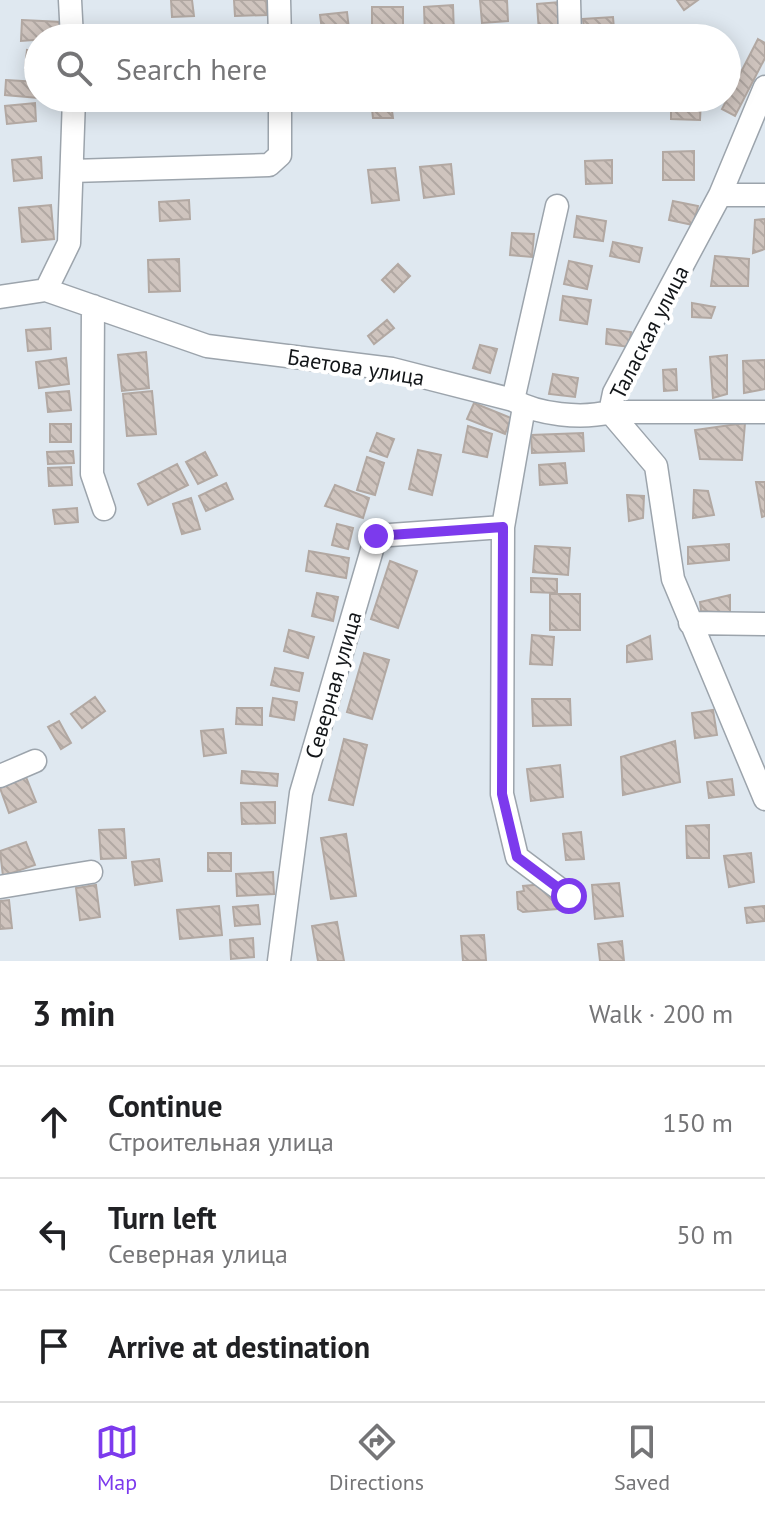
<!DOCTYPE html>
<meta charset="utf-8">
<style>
body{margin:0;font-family:"PT Sans",sans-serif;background:#f6f6f6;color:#202124}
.stop{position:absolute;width:24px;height:24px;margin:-18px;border:6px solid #7c3aed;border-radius:50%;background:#fff}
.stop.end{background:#7c3aed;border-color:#fff;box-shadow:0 2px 8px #0008}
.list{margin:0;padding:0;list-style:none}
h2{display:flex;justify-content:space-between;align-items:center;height:104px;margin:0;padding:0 32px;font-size:34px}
h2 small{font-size:26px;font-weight:400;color:#757577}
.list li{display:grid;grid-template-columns:52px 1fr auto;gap:24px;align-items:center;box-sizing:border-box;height:112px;padding:0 32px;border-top:2px solid #e0e0e0}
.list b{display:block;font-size:30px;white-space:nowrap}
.list p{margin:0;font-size:26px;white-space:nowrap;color:#757577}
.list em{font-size:26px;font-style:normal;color:#757577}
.icon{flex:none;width:44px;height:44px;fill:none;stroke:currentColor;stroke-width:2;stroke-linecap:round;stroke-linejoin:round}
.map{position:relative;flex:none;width:765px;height:961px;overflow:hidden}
.search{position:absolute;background:#fff;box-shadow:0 4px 20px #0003;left:24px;right:24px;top:24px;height:88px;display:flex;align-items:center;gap:20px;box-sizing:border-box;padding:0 28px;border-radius:44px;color:#757577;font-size:30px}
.sheet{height:440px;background:#fff}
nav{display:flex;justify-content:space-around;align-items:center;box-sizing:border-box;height:112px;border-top:2px solid #e0e0e0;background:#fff;font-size:22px;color:#757577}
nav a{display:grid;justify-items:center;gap:4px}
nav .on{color:#7c3aed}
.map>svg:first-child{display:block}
.building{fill:url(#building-back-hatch);stroke:#b2a8a2;stroke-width:2}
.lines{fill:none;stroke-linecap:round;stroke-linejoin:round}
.minor-casing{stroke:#9ca4ac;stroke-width:25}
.minor{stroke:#fff;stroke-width:22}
.route{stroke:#7c3aed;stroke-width:10}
.labels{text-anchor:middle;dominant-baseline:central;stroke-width:8;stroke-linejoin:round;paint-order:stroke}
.street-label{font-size:22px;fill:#121518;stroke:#fff}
</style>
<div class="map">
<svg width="765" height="961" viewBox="0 0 765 961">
<defs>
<pattern id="building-back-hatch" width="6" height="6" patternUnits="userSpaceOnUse" patternTransform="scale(2)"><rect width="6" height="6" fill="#cfc4be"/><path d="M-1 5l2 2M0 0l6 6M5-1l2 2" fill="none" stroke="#b1a8a3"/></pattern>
</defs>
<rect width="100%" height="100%" fill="#dfe8f0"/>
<path class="building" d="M171 0H192L194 16 172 17Z
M234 0H266L267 15 235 16Z
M480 0H507L508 21 482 23Z
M677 0H698L684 10Z
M560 2 562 30 539 32 537 4Z
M453 5 454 35 425 36 424 7Z
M372 7H403V37H372Z
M347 12 350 38H323L320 15Z
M613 17 614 29 584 31 583 19Z
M22 20 62 22 61 38 21 41Z
M758 39 765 43V58L735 116 722 109Z
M27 50 38 52V71L25 69Z
M6 80 38 82V98L5 95Z
M301 98H329V106L302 107Z
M671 98H701L700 120 671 119Z
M35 103 36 121 7 124 5 106Z
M372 109 392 111 393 118H373Z
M694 151V180H663V152Z
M41 157 42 178 14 181 12 160Z
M612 160V183L586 184 585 161Z
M451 164 454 194 424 198 420 167Z
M395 168 399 200 372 203 368 170Z
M189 200 190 219 160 221 159 202Z
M673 201 698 206 693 225 669 220Z
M51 205 54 239 22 242 19 208Z
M577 216 606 221 603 241 574 237Z
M765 219V249L753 253 755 220Z
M512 233 534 234 532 257 510 255Z
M613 242 642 248 639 262 610 256Z
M715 256 749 259 748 286H711Z
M179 259 180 291 149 292 148 260Z
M569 261 592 266 587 289 564 284Z
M398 264 410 276 394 292 382 280Z
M563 296 591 300 587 324 560 320Z
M692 303 715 307 711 318 692 317Z
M387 320 394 328 374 344 368 336Z
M50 328 51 349 28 351 26 330Z
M607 329 631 332 629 347 606 344Z
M480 345 497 349 490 373 473 368Z
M146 352 149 388 122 391 118 355Z
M727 355V394L713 398 710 357Z
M66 358 69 384 39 388 36 362Z
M765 360V389L744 393 743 361Z
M676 369 677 390 664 391 663 370Z
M553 374 578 378 575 397 549 394Z
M69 391 71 410 48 412 46 393Z
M152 391 156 434 127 436 123 394Z
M474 403 511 418 505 434 467 419Z
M745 423 742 460 700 459 695 430Z
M50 424H71V442H50Z
M468 426 492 434 487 457 463 452Z
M377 433 394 439 387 457 370 451Z
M583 433 584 451 532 453 531 435Z
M418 450 441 455 432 495 409 489Z
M73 451 74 463 48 464 47 452Z
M205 452 217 475 198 484 186 462Z
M367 457 384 463 375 495 357 490Z
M565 463 567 483 540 485 539 465Z
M177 464 188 485 148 505 138 484Z
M71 467 72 485 49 486 48 468Z
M756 482H765V516L762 517Z
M226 483 233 499 206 511 199 496Z
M335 485 369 498 363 518 325 506Z
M694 490 708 491 714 515 693 518Z
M627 495 644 496 643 518 629 521Z
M191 498 200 529 182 534 173 504Z
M77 508 78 522 55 524 53 510Z
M337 524 353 528 348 549 332 545Z
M729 544V560L688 564V547Z
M535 546 570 548 568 575 533 572Z
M309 551 349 558 346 578 306 571Z
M390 561 417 571 398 628 371 619Z
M531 578 557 579V593L531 592Z
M317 593 338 597 333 621 312 616Z
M550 594H580V630H550Z
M730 595V613L701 611 700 602Z
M289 630 314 637 308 658 284 651Z
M532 635 554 637 552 665 530 664Z
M650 636 652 659 627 662V646Z
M364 653 389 660 372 719 347 712Z
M275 668 303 673 299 691 271 685Z
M95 697 105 711 82 728 71 714Z
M273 698 297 702 294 720 270 716Z
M532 699H570L571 725 533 726Z
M237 708H262V725L236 724Z
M713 710 717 735 695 738 692 713Z
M59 721 71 743 61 749 48 727Z
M223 729 226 753 204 756 201 731Z
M344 739 367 745 353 805 329 800Z
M675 741 680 782 623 795 621 757Z
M560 765 563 797 531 801 527 769Z
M242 771 278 774 277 786 241 783Z
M26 777 36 802 9 813 0 788Z
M732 779 734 795 709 798 707 782Z
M275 802V823L242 824 241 803Z
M709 825V858H687L686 826Z
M124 829 126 858 101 859 99 830Z
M581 832 584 859 566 860 563 834Z
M346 834 356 896 331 899 321 838Z
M26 842 35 865 3 876 0 851Z
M208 853H231V871H208Z
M751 853 754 882 729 887 724 856Z
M159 859 162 881 135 885 132 862Z
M273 872 274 894 237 896 236 874Z
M619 883 623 916 595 919 592 885Z
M545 884 555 891 557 909 523 912 518 909 517 892 524 891 523 886Z
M96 885 100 917 80 920 76 888Z
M9 900 12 928 0 929V901Z
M258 905 260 924 235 926 233 907Z
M219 906 222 935 180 939 177 910Z
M765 906V921L747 923 745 908Z
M337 922 344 961H318L312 926Z
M484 935 486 960 463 961 461 936Z
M253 938 254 957 231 959 230 940Z
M622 941 624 961H600L598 944Z"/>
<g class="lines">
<defs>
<path id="minor" d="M70 0 72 38
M279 0 280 38
M569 0 570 38
M765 87 720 195 614 393 610 412 656 466 673 579 765 799
M72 171 269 165 280 155V98
M720 195H765
M46 290 69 243 74 98
M0 297 46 290 207 346 392 369 513 400C538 415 582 419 610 412H765
M93 306 92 474 104 509
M513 400 557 206
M524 407 503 527 502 794 517 857 569 896
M690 623 765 624
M0 776 35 761
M0 887 91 872
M279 961 301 793 376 536 503 527"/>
</defs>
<use href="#minor" class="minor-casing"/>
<use href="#minor" class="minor"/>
</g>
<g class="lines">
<path class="route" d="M376 536 503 527 502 794 517 857 569 896"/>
</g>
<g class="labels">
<g class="street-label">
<text transform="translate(649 332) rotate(-63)">Талаская улица</text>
<text transform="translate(356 367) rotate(9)">Баетова улица</text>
<text transform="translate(333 685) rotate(-74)">Северная улица</text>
</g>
</g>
</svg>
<div class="stop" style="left:569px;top:896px"></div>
<div class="stop end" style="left:376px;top:536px"></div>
<div class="search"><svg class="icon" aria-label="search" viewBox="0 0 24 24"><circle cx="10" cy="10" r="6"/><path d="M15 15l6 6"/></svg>Search here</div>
</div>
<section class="sheet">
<h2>3 min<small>Walk · 200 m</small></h2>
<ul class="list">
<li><svg class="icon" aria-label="ahead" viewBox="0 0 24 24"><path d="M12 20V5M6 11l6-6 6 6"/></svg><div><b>Continue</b><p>Строительная улица</p></div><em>150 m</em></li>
<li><svg class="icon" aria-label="left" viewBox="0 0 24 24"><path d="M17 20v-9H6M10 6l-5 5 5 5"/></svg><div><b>Turn left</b><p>Северная улица</p></div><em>50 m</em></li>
<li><svg class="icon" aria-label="arrive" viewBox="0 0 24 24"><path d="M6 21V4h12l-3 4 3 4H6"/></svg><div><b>Arrive at destination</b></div></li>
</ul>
</section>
<nav>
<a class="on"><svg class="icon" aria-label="map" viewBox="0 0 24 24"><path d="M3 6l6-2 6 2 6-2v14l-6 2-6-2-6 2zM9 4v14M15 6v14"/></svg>Map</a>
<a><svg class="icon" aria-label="directions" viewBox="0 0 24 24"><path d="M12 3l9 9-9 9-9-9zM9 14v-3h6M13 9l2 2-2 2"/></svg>Directions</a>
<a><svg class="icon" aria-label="saved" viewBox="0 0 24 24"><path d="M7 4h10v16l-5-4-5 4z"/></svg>Saved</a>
</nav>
